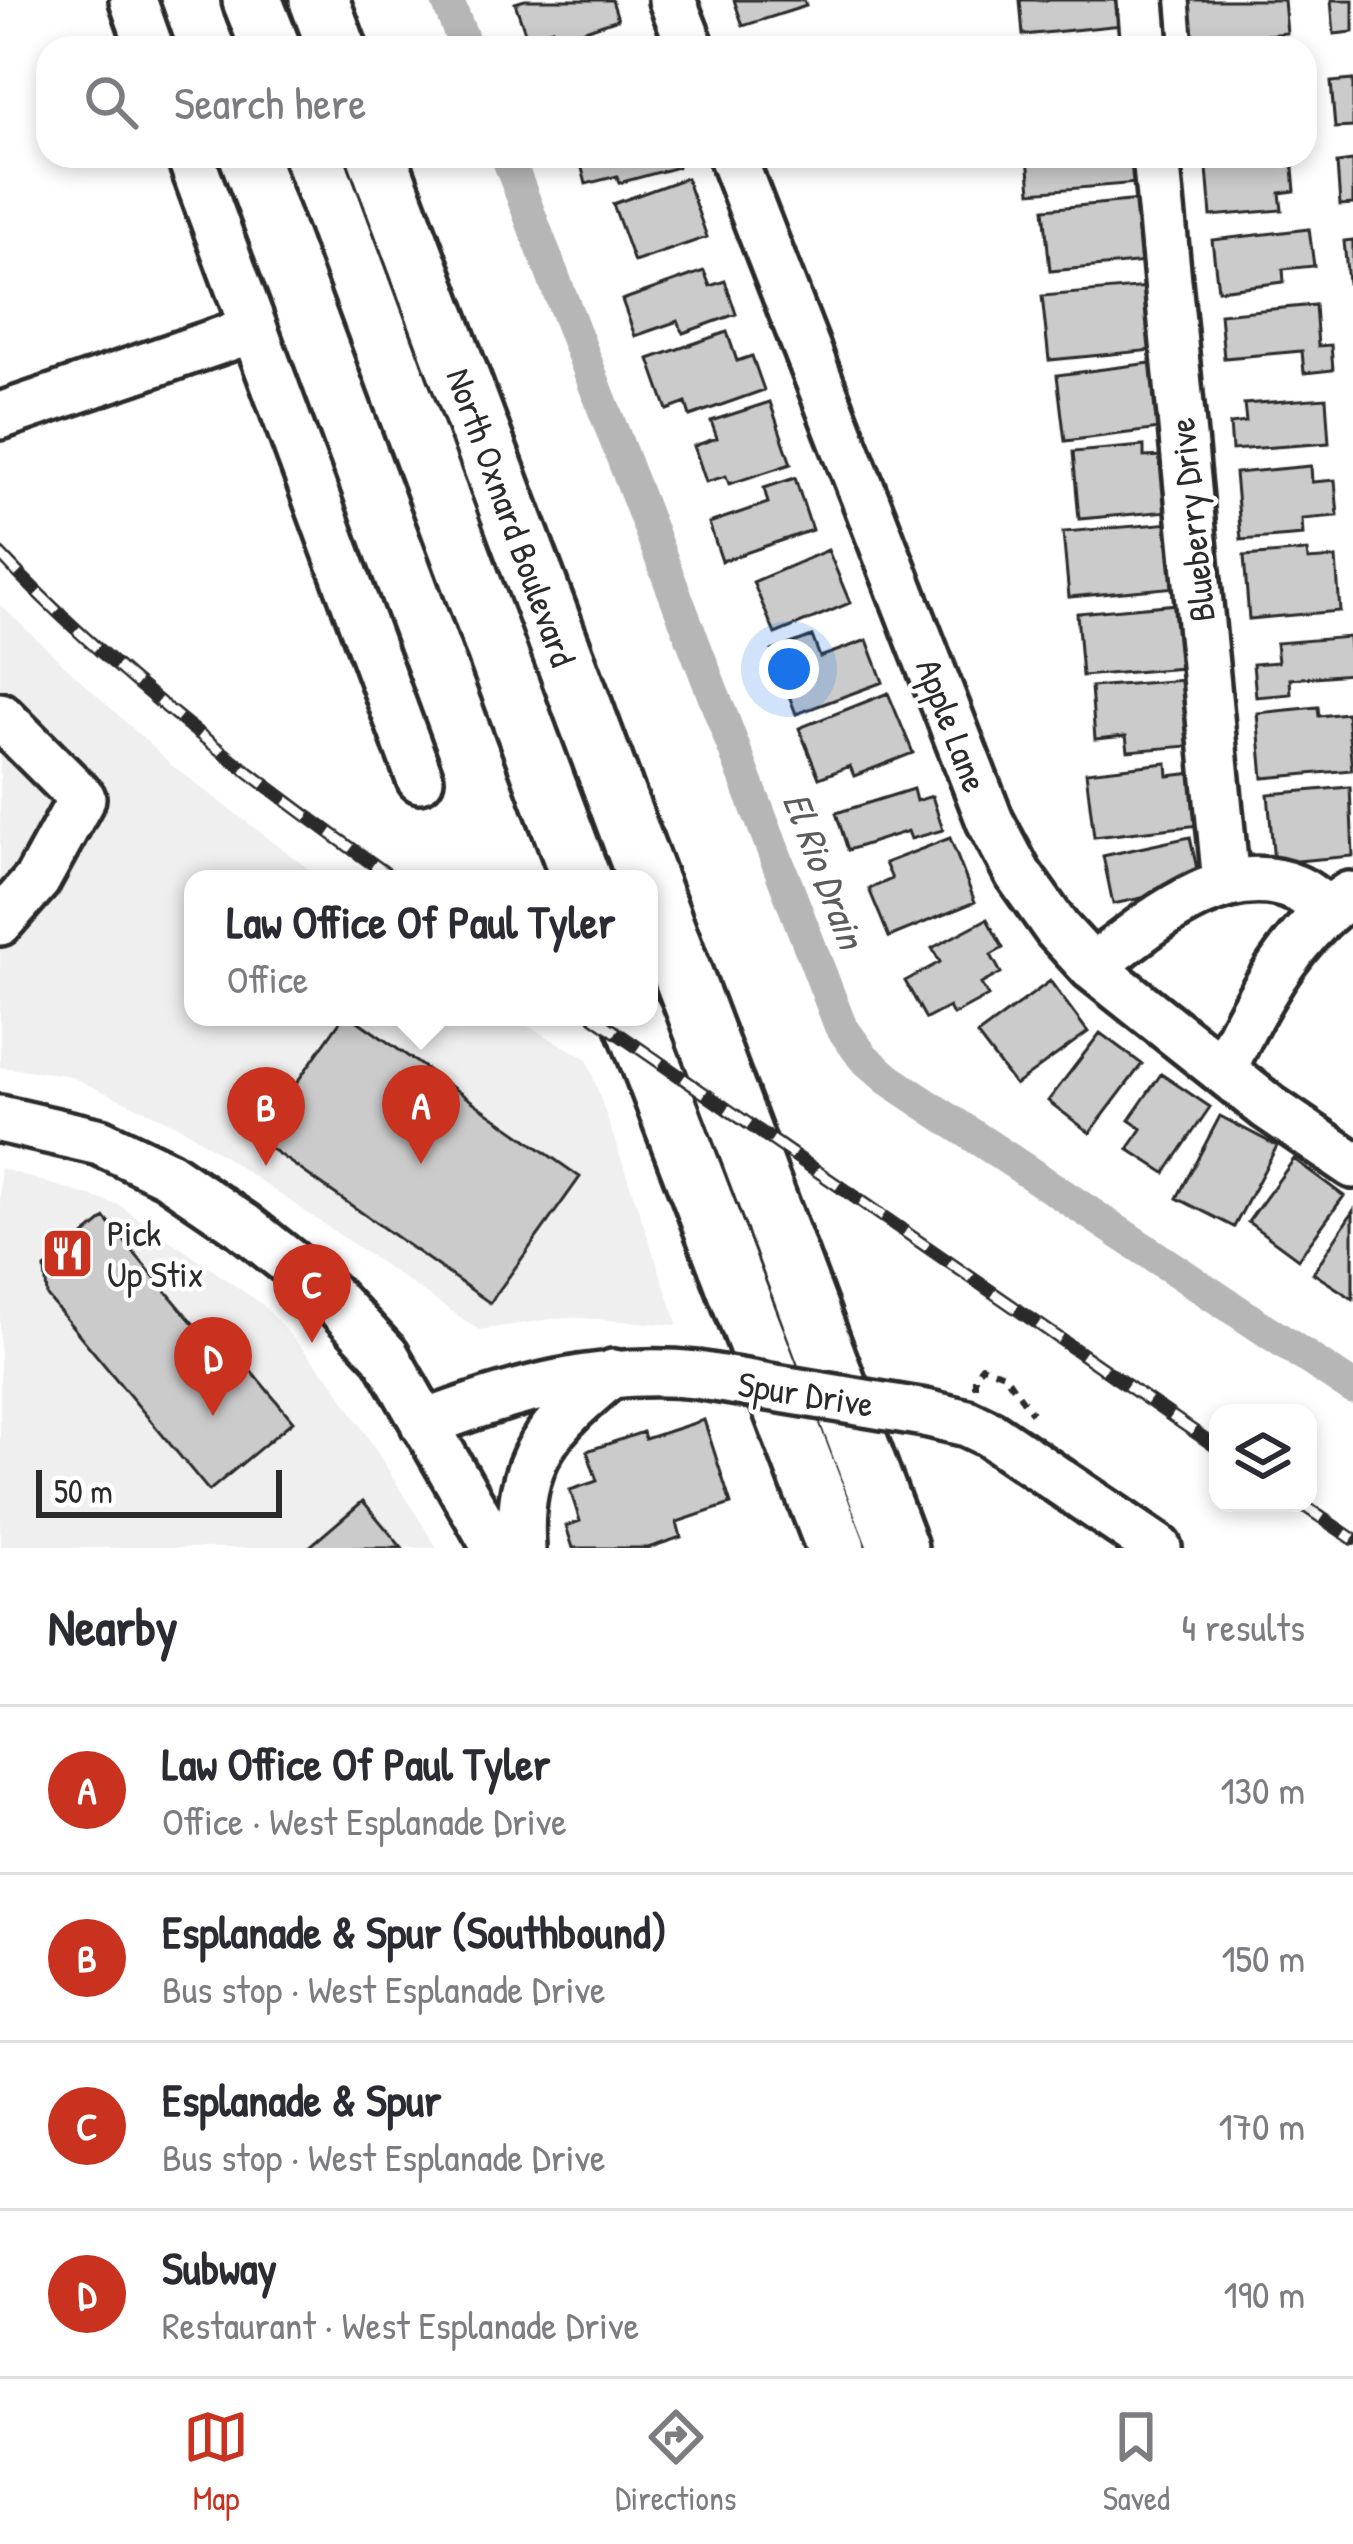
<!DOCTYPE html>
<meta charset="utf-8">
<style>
body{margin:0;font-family:"Patrick Hand",sans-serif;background:#f7f7f7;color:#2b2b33}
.controls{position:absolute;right:36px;bottom:36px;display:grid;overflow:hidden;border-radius:24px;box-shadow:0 6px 18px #0003}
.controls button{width:108px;height:108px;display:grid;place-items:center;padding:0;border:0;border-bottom:3px solid #e1e1e2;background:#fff;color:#2b2b33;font:60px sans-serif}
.scale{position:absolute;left:36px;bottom:30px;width:246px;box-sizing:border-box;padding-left:12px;border:6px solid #2b2b2b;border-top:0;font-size:33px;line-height:42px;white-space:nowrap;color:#2b2b2b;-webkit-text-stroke:9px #fff;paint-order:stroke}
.you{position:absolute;left:789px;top:669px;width:42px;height:42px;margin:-30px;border:9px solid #fff;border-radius:50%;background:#1a73e8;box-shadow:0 0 0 18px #1a73e833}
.badge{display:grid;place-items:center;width:78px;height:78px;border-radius:50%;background:#c8321e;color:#fff;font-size:39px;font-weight:700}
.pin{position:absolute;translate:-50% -99px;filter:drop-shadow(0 3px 6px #0008)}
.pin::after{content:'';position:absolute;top:63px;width:42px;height:36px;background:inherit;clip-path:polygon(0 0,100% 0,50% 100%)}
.popup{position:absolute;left:184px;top:870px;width:474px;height:156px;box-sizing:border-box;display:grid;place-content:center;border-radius:24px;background:#fff;filter:drop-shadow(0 3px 9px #0005);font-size:39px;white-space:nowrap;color:#7c7c81}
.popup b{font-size:45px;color:#2b2b33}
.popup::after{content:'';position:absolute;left:50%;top:100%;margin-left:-24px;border:24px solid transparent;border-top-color:#fff}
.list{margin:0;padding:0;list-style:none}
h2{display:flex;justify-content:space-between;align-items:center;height:156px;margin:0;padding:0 48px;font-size:51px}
h2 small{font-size:39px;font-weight:400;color:#7c7c81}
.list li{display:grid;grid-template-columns:78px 1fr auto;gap:36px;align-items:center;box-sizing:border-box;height:168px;padding:0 48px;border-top:3px solid #e1e1e2}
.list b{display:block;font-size:45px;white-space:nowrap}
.list p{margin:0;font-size:39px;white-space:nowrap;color:#7c7c81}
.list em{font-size:39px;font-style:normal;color:#7c7c81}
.icon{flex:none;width:66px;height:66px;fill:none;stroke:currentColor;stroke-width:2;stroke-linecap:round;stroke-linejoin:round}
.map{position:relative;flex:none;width:1353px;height:1548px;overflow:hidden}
.search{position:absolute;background:#fff;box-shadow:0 6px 18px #0003;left:36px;right:36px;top:36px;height:132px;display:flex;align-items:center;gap:30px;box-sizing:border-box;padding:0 42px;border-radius:36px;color:#7c7c81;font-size:45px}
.sheet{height:828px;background:#fff}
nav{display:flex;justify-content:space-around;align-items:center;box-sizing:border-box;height:168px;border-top:3px solid #e1e1e2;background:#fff;font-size:33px;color:#7c7c81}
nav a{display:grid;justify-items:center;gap:6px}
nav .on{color:#c8321e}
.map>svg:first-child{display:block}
.built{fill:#efefef}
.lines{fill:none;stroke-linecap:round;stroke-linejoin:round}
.canal{stroke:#b6b6b6;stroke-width:33}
.building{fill:#cbcbcb;stroke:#2b2b2b;stroke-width:3}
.minor-casing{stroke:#2b2b2b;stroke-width:54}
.major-casing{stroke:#2b2b2b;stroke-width:66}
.path{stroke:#2b2b2b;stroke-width:6;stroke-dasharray:9 9;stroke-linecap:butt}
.minor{stroke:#fff;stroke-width:45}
.major{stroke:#fff;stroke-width:57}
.rail-casing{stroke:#2b2b2b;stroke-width:14}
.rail{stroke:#fff;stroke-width:9;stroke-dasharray:27;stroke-linecap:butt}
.minor-bridge-casing{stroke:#2b2b2b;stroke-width:54;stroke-linecap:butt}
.minor-bridge{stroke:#fff;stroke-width:45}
.labels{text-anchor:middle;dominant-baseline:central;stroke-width:9;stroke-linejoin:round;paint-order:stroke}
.street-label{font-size:36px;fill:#2b2b2b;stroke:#fff}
.poi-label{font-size:36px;fill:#2b2b2b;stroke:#fff;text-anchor:start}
.water-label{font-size:39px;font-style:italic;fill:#5c5c5c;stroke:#fff}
</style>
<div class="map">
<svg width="1353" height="1548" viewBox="0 0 1353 1548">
<rect width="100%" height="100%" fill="#fff"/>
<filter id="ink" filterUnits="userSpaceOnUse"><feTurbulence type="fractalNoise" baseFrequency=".00833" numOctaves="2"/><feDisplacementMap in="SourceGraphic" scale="24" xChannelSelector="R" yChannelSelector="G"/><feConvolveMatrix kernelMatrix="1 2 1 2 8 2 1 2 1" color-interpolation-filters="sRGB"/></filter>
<g filter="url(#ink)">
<path class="built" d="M0 605 174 767 322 879H193V1017H512L587 1059 678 1325 566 1317 479 1330 181 1127 67 1075 0 1067Z
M0 1168 119 1205 263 1305 335 1385 437 1548H0Z"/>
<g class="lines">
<path class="canal" d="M447 0 466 48
M507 156 840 1025 863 1057 888 1079 1353 1388"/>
</g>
<path class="building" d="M525 0H612L618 19 555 40 552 29 527 38 515 3Z
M734 0H804L806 6 743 26Z
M1020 0H1121L1123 25 1023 35Z
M1190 0H1284L1287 33 1265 35 1266 48H1194Z
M1331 0H1353V32L1334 34Z
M1353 80V127L1335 128 1331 82Z
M579 156H675L678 167 619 183 617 176 586 184Z
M1028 156H1136L1138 183 1031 192Z
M1206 156H1292L1295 191 1280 193 1282 210 1211 216Z
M1353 161V204L1340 205 1337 163Z
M686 178 707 237 634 262 613 204Z
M1141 200 1147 262 1050 271 1044 209Z
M1309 229 1314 266 1283 269 1284 282 1218 290 1212 240Z
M1353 240V283H1348L1344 241Z
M704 271 710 286 725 281 736 314 683 333 678 321 635 336 622 300Z
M1148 287 1154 350 1049 360 1042 296Z
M1315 305 1318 346 1331 345 1333 370 1304 373 1302 351 1224 358 1220 314Z
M727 332 737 361 752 356 764 390 690 416 686 403 667 410 649 359Z
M1151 363 1160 429 1065 441 1057 375Z
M1326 398 1329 443 1232 450 1230 424 1246 422 1244 404Z
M770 402 791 464 729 484 726 476 706 482 694 446 717 438 711 421Z
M1144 446V457L1164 456 1169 511 1079 519 1073 452Z
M1311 466 1312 482 1335 480 1338 516 1302 519 1303 535 1241 540 1235 473Z
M795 478 812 530 722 561 709 523 768 503 764 488Z
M1171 523 1177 587 1069 597 1063 532Z
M828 550 850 603 775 634 753 582Z
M1307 551 1308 560 1336 558 1340 611 1249 619 1244 556Z
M1178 604 1183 668 1082 676 1077 613Z
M812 636 820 657 867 640 883 682 796 714 772 651Z
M1349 637 1352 674 1290 679 1291 694 1256 697 1253 664 1278 662 1276 643Z
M1184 680 1189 746 1128 751 1126 736 1095 739 1091 687Z
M888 693 913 753 854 776 850 766 819 778 799 728Z
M1318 707 1319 716 1347 713 1352 770 1263 778 1257 713Z
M1167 763 1168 776 1194 773 1200 825 1094 837 1086 772Z
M1350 787 1353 856 1274 863 1268 794Z
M913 789 916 801 932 796 943 830 911 839 908 831 848 850 836 813Z
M1190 837 1199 878 1175 891 1113 904 1103 856Z
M950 838 975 902 889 937 869 889 892 879 885 863Z
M987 919 1003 948 991 955 1001 973 981 984 988 996 953 1015 949 1007 926 1019 905 981 940 962 932 948Z
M1050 981 1088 1032 1015 1085 977 1035Z
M343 1017H352L580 1177 490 1303 257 1139Z
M1100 1033 1142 1064 1090 1133 1048 1101Z
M1161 1074 1210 1107 1165 1173 1128 1149 1142 1129 1129 1120Z
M1220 1116 1277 1146 1234 1227 1177 1198Z
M1294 1159 1344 1196 1298 1259 1248 1222Z
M1353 1211V1299L1313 1273Z
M105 1218 212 1346 223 1337 293 1421 209 1491 47 1296 45 1268Z
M704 1420 731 1504 677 1522 681 1537 648 1548H573L566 1526 580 1521 570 1490 597 1481 587 1451 643 1432 645 1439Z
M363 1501 402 1548H308Z"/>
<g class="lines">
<defs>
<path id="minor" d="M133 0 150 48
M672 0 691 48
M1141 0 1145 48
M190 156 420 779
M732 156 990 821 1018 874 1057 929 1092 967 1268 1107 1353 1165
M1156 156 1226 883
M0 416 254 329
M0 716 82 798 37 880 0 922
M1092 967C1146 927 1223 857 1295 888 1306 892 1317 903 1327 909
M1223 1070C1250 1011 1294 930 1349 895
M0 1119 100 1142 167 1174 242 1225 324 1290 386 1356 496 1548
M925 1413 967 1423 990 1434 1158 1548
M424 1424C513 1390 601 1365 697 1375
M522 1548C516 1458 549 1426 613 1373"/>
<path id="major" d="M252 0 271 48
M319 0 337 48
M313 156 581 879
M377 156 647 879
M649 885 898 1548
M633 1017 836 1548"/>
</defs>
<use href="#minor" class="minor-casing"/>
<use href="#major" class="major-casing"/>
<path class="path" d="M975 1387V1375L982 1366 1004 1374 1032 1413"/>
<use href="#minor" class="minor"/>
<use href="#major" class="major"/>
<defs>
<path id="rail" d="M0 554C113 675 260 783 394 879
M594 1017 1218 1448
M1300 1503 1353 1539"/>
</defs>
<use href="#rail" class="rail-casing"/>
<use href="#rail" class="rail"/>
<defs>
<path id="minor-bridge" d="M697 1375 925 1413"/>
</defs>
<use href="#minor-bridge" class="minor-bridge-casing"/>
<use href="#minor-bridge" class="minor-bridge"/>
</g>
</g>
<defs>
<symbol id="restaurant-square" viewBox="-11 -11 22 22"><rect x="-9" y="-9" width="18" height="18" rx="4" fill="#c8321e" stroke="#fff"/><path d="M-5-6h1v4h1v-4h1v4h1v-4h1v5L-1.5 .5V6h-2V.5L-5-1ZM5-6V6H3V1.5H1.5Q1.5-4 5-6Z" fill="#fff"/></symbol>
</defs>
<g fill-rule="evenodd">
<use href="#restaurant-square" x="38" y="1224" width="59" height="59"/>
</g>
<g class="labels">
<g class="street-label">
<text transform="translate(512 517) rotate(70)">North Oxnard Boulevard</text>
<text transform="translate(1191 520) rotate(-96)">Blueberry Drive</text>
<text transform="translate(953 725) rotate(69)">Apple Lane</text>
<text transform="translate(806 1393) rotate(9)">Spur Drive</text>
</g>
<g class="poi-label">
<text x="107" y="1232">Pick<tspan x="107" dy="41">Up Stix</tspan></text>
</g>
<g class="water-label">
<text transform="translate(825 870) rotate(69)">El Rio Drain</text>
</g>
</g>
</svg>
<div class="controls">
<button><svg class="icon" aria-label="layers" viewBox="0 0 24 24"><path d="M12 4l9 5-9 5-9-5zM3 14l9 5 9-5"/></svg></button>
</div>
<div class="scale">50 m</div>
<div class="you"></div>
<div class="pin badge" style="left:421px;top:1164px">A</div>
<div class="popup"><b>Law Office Of Paul Tyler</b>Office</div>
<div class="pin badge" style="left:266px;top:1166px">B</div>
<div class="pin badge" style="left:312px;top:1343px">C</div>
<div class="pin badge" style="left:213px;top:1416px">D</div>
<div class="search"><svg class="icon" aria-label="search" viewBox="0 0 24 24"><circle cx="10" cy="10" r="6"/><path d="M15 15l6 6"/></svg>Search here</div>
</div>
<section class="sheet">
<h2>Nearby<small>4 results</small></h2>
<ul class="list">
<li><span class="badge">A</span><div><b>Law Office Of Paul Tyler</b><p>Office · West Esplanade Drive</p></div><em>130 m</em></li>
<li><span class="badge">B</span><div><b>Esplanade &amp; Spur (Southbound)</b><p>Bus stop · West Esplanade Drive</p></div><em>150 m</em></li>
<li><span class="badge">C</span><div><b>Esplanade &amp; Spur</b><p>Bus stop · West Esplanade Drive</p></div><em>170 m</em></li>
<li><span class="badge">D</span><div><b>Subway</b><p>Restaurant · West Esplanade Drive</p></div><em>190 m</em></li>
</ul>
</section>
<nav>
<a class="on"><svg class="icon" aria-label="map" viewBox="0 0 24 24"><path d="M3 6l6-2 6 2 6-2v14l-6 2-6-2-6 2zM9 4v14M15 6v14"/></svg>Map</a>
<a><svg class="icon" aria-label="directions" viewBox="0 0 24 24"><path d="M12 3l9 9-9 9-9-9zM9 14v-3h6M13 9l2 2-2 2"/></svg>Directions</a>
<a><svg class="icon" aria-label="saved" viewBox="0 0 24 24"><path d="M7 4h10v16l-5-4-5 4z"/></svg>Saved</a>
</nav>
